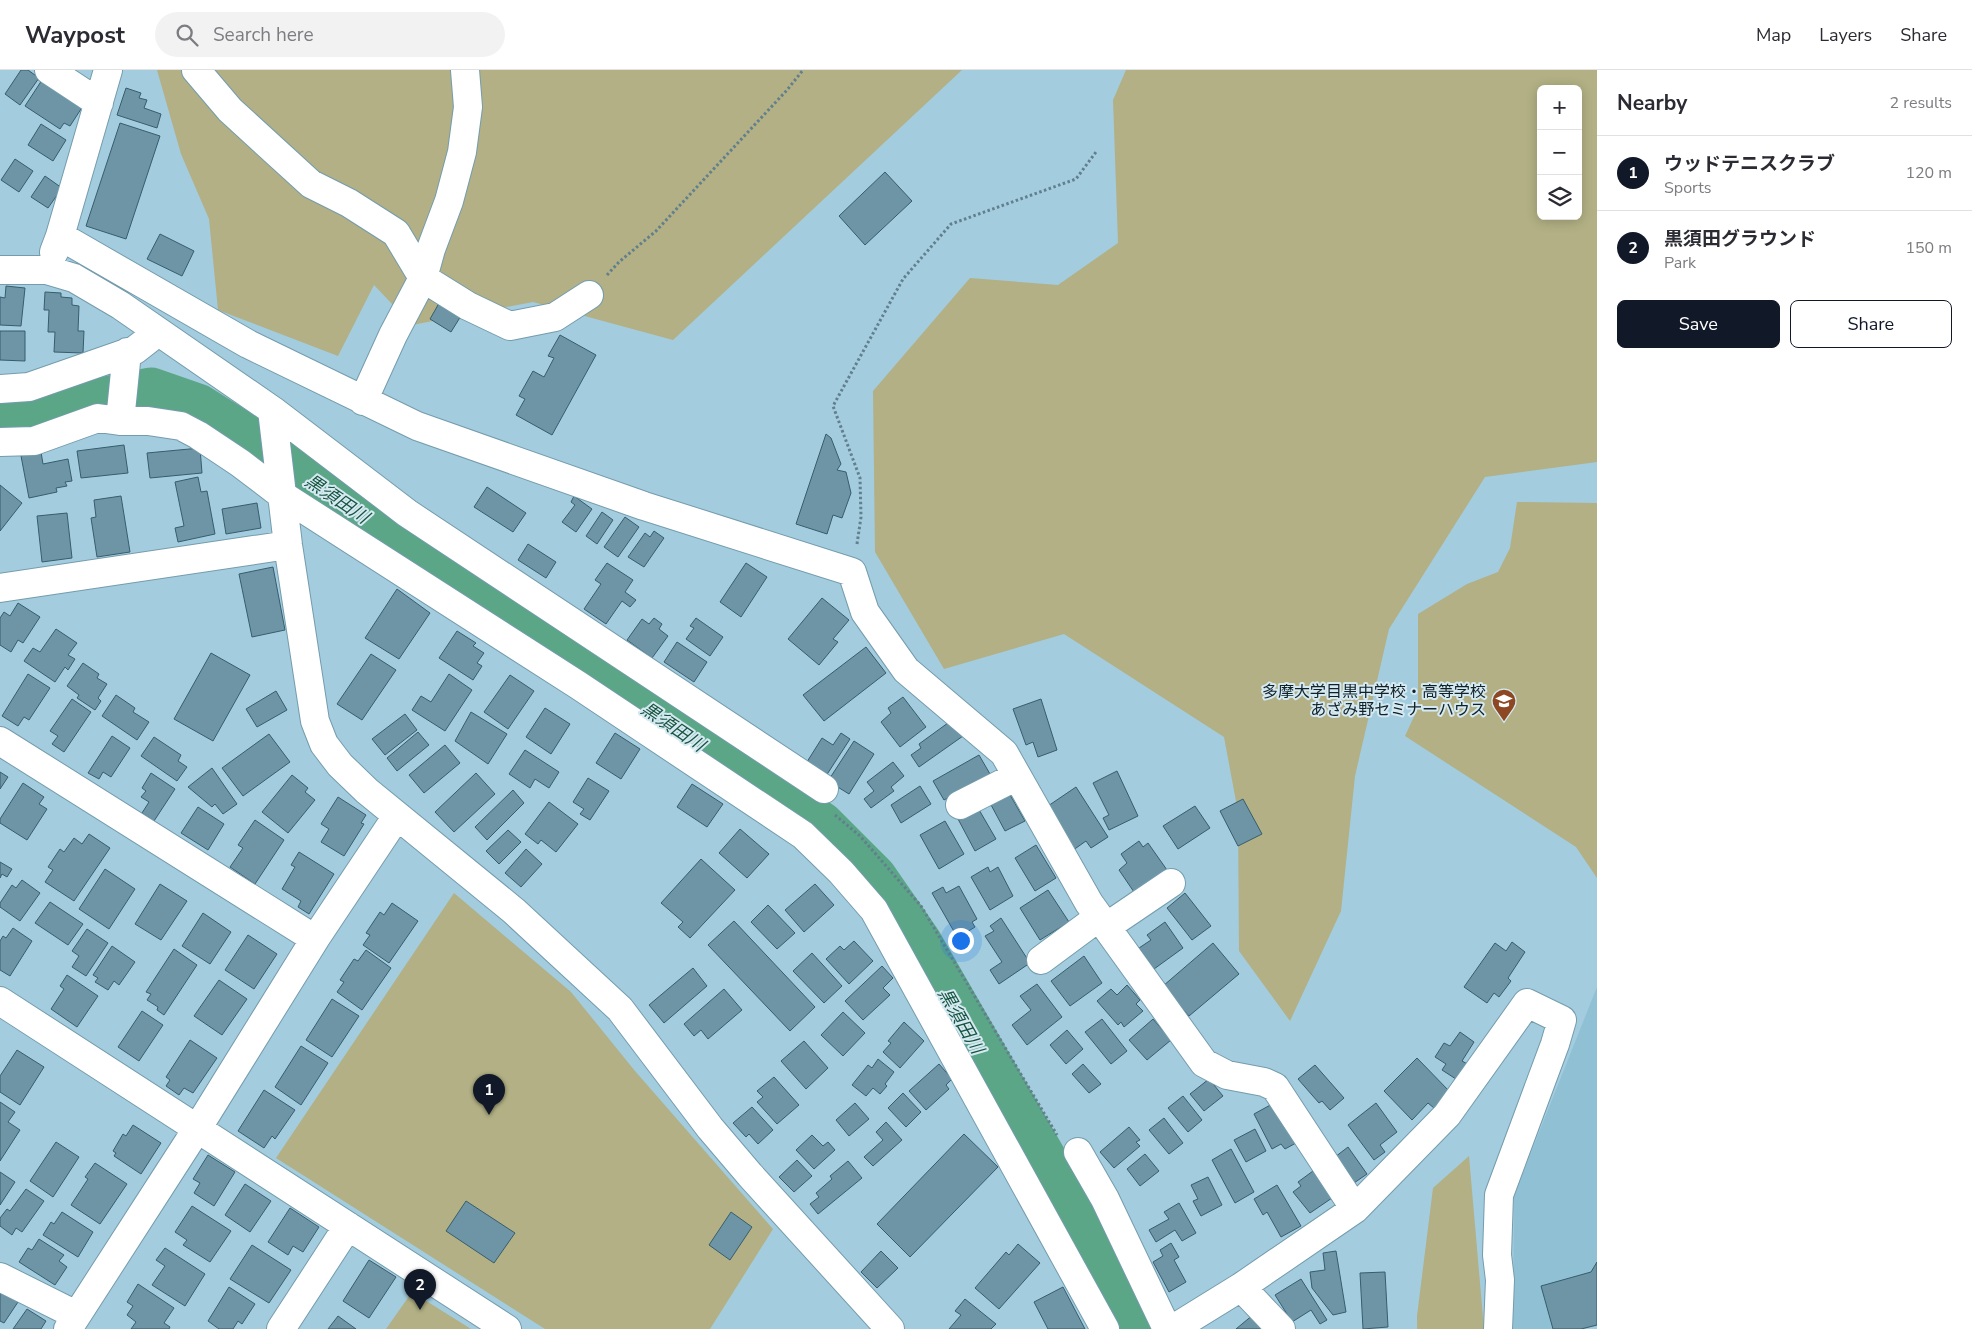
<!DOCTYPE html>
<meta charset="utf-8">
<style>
body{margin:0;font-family:"Nunito Sans","Noto Sans JP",sans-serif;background:#f2f2f3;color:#2b2b33}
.controls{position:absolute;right:15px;top:15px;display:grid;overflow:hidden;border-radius:8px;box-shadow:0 2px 12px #0003}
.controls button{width:45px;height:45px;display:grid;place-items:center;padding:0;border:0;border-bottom:1px solid #e1e1e2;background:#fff;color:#2b2b33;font:25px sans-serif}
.you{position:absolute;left:960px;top:870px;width:18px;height:18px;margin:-12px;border:4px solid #fff;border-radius:50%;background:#1a73e8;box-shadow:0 0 0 8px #1a73e833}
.badge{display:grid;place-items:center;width:32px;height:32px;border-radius:50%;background:#111827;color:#fff;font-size:16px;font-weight:700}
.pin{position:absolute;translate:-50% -41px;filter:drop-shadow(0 1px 2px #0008)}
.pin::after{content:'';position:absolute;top:26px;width:18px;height:15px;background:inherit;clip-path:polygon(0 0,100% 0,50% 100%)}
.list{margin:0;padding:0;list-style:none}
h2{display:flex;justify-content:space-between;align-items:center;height:65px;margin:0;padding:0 20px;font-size:21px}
h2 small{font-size:16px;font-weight:400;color:#7c7c81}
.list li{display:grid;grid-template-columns:32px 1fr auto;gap:15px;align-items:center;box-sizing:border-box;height:75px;padding:0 20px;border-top:1px solid #e1e1e2}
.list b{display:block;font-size:19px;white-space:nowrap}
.list p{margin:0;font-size:16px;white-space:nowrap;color:#7c7c81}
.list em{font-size:16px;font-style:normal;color:#7c7c81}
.actions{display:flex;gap:10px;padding:15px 20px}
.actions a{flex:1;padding:11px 0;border:1px solid #111827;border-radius:8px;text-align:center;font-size:18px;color:#111827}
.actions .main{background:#111827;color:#fff}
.icon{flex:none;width:28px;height:28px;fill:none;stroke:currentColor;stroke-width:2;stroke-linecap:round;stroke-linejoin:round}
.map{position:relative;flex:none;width:1597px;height:1259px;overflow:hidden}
header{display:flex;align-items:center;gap:30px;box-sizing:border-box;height:70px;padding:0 25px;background:#fff;border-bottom:1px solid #e1e1e2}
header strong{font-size:24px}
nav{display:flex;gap:28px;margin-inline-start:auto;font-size:18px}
.search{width:350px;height:45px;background:#f2f2f3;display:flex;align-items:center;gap:12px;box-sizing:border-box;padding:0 18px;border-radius:28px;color:#7c7c81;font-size:19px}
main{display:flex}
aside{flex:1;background:#fff}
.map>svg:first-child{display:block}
.built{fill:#8fc0d4}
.green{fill:#b2b084;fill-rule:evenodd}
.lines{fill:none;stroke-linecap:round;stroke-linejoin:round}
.river{stroke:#5ba687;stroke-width:51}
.building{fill:#6d95a6;stroke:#375d6d}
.minor-casing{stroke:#749cad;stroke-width:30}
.path{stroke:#617f8c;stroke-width:3;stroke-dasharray:2.5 2.5;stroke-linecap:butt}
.minor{stroke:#fff;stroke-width:28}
.labels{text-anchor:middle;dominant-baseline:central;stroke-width:4;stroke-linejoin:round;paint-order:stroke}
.poi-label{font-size:16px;fill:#112128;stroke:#d5e9f2;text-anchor:end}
.water-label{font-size:18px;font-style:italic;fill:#18543e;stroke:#d5e9f2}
</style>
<header>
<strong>Waypost</strong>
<div class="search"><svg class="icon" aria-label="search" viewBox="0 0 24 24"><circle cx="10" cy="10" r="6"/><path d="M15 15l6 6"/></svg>Search here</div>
<nav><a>Map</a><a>Layers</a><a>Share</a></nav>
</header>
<main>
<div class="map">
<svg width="1597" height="1259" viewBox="0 0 1597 1259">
<rect width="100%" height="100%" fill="#a3ccde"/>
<path class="built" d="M1597 917V1256L1584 1259H1513L1514 1125Z"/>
<path class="green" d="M157 0H962L673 270 533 232 412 255 374 215 338 286 218 240 209 149 181 84Z
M1126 0H1597V392L1485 407 1389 559 1355 706 1341 841 1290 951 1239 881 1238 742 1224 667 1064 564 944 599 875 482 873 321 970 208 1058 215 1118 173 1113 30ZM1541 19H1578V146H1541Z
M1517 432 1597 433V808L1576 777 1405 666 1418 638V544L1467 514 1498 502 1510 478Z
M454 823 571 922 635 1001 773 1159 710 1259H545L276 1088Z
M1469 1086 1484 1259H1417V1246L1433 1118Z
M412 1222 471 1259H386Z"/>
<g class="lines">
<path class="river" d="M0 344H45L151 323 197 339 302 405 378 459 820 757 872 809 917 874 1057 1117 1136 1259"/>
</g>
<path class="building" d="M21 0H28L39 8 20 35 5 24Z
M42 10 83 36 70 56 64 53 60 59 25 36Z
M126 18 141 23 139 28 147 30 144 38 161 44 157 58 117 45Z
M120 53 160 66 126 169 86 156Z
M41 54 66 70 53 91 28 75Z
M15 89 33 101 19 122 1 110Z
M885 102 912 131 865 175 839 146Z
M45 106 62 118 48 138 31 127Z
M160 164 194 181 182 206 147 189Z
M6 216 25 218 21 256 0 255V227L5 228Z
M45 222 61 223V227L72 228V235L79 236 78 261H84L83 283 54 282 55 262H48L49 240H44Z
M442 228 464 241 451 262 430 249Z
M0 261H25V291L0 290Z
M560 265 596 285 552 365 516 345 525 329 519 326 533 301 544 307 554 288 548 286Z
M826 364 831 368 841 394 837 400 846 402 851 423 842 448 833 445 827 464 796 454Z
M124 375 128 403 81 408 77 381Z
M200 378 202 403 150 408 147 383Z
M41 382 43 394 68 389 72 411 65 412 67 416 56 418 57 422 29 428 21 386Z
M198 407 201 422 207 421 215 464 178 472 175 458 184 456 175 412Z
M0 415 22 433 0 461Z
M487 417 526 443 513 462 474 437Z
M121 426 130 482 97 487 91 448 96 447 94 430Z
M574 426 592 439 576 462 562 452 575 435 571 432Z
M257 433 261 458 226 464 222 439Z
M602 442 613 450 597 474 586 466Z
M67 443 72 488 42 492 37 446Z
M625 447 639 457 618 487 604 477Z
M654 461 664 468 644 497 628 487 645 463 650 467Z
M528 474 556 492 546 508 518 490Z
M607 493 633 510 625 522 636 530 630 537 622 531 606 554 584 539 601 514 595 510Z
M746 493 767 507 741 547 720 532Z
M273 497 285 560 252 567 239 504Z
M397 519 430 543 399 589 365 568Z
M822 528 849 550 833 569 838 572 819 595 788 569Z
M18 533 40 547 23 573 18 570 11 582 0 575V548L4 542 10 546Z
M654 548 662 554 659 559 668 566 652 588 627 570 642 549 649 554Z
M696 548 723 567 710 586 686 569 694 558 690 556Z
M56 559 77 573 68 585 75 589 68 600 65 597 55 612 24 591 33 578 40 582Z
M457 561 476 573 473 576 484 583 477 593 482 596 473 610 439 588Z
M677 572 707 592 694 612 664 592Z
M866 577 886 603 824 651 803 625Z
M211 583 250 605 213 671 174 649Z
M371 584 396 600 362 650 337 634Z
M83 593 99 604 97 608 107 614 98 628 101 631 95 640 77 628 79 625 67 616Z
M28 604 50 618 29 650 24 647 18 656 2 646Z
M449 604 472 620 445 661 412 640 421 626 431 632Z
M510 605 534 621 508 659 484 642Z
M276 621 287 640 257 657 246 639Z
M116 625 135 638 133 642 149 652 137 670 102 646Z
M903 627 926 657 900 677 881 652 891 643 888 638Z
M72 629 91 642 64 682 52 674 58 666 50 661Z
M1041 629 1057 680 1038 687 1033 672 1026 675 1013 639Z
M545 638 570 654 551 684 526 667Z
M471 642 507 664 488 694 455 671Z
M405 644 417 660 385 685 372 669Z
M952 650 963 666 919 697 911 685 921 678 919 674Z
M418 662 429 675 397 701 387 688Z
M615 663 640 679 621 709 596 693Z
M841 663 850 669 824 709 805 695 822 668 833 675Z
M269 664 290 692 243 726 222 698Z
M112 666 130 678 111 707 103 702 99 709 88 703Z
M154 667 181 685 178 691 187 697 177 711 141 686Z
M854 671 874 684 849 724 828 711Z
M445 675 460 693 424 723 409 705Z
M525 680 559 702 549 718 535 709 530 718 509 704Z
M979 685 990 704 944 730 933 711Z
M893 692 904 706 891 717 894 721 871 738 864 729 874 721 867 712Z
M212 698 237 734 223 744 215 734 212 737 188 717Z
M1117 701 1138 746 1109 760 1103 748 1109 745 1093 713Z
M0 702 8 707 0 719Z
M151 703 175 719 154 751 142 743 149 732 141 727 146 721 142 718Z
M476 703 495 724 454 762 435 742Z
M292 705 308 718 305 722 315 730 288 763 262 742Z
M588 708 609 721 590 750 580 744 584 739 573 732Z
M23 713 44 727 39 734 47 739 27 770 0 753V749Z
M692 714 723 734 707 757 677 737Z
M920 716 931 734 901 753 891 735Z
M1076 717 1108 767 1091 778 1086 771 1069 783 1048 736Z
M513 720 524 733 487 770 475 757Z
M1009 723 1025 751 1005 761 990 733Z
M338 727 366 745 361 753 364 754 344 786 321 772 329 759 321 754Z
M1243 729 1262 764 1238 776 1220 741Z
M549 732 578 754 556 782 541 770 538 774 525 764Z
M1195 736 1210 758 1178 779 1163 756Z
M198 737 224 754 208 780 181 763Z
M978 738 996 769 975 781 958 749Z
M255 750 284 770 255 814 230 797 243 778 238 775Z
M945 751 964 784 939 799 920 765Z
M740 759 769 784 747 808 719 783Z
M508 760 521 772 499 794 486 781Z
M89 764 110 778 74 831 45 812 53 800 48 797 60 779 64 782 74 768 82 774Z
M1139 771 1143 777 1148 773 1167 800 1134 822 1119 800 1127 793 1121 784Z
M1036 775 1056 808 1035 821 1015 788Z
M526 779 542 794 521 817 505 803Z
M299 782 334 804 309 844 298 837 301 831 282 819 295 797 291 795Z
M701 789 735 820 690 868 678 857 683 852 661 833Z
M0 792 12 799 7 807 2 804 0 808Z
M988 797 990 802 998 797 1013 826 990 840 971 807Z
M105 799 135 819 109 859 79 839Z
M22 810 40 823 20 851 0 837V833L12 815 16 818Z
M160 814 187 831 161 870 135 854Z
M815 814 834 835 804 862 785 840Z
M959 816 977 849 972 852 975 857 967 862 966 859 956 865 932 823 943 817 946 823Z
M1048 820 1069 852 1040 870 1020 838Z
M1185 823 1211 856 1192 870 1167 838Z
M50 832 83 854 68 875 35 853Z
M392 833 418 851 389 893 363 875 370 865 366 863 380 842 384 845Z
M768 835 795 863 777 879 751 852Z
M203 843 231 862 210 894 182 876Z
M1001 848 1030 893 999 914 990 900 1002 892 985 866 994 861 990 856Z
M734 851 815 937 790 961 708 875Z
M1165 852 1183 878 1154 899 1139 878 1151 870 1147 865Z
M13 858 32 871 10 906 0 900V871L3 866 6 868Z
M87 859 108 873 86 906 72 897 79 886 72 881Z
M248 865 277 884 254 919 225 900Z
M854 871 873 891 849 914 826 889 840 876 844 880Z
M1512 872 1525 882 1508 908 1511 911 1499 927 1494 923 1487 933 1464 917 1495 873 1506 881Z
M1213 873 1239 904 1189 946 1163 916Z
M112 876 135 892 119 915 114 911 108 920 95 912 98 908 93 905Z
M174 879 197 895 164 945 157 940 158 937 147 930 151 924 146 922Z
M366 880 391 898 362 940 337 922 344 912 340 910 354 889 358 891Z
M812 883 842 916 824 933 793 901Z
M1084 886 1102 913 1070 936 1051 911Z
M882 896 893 908 883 918 890 925 863 950 845 931Z
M693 898 707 916 664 953 649 935Z
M67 905 98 926 77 957 51 939 64 919 60 916Z
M219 910 247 929 222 965 194 946Z
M1037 914 1062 947 1027 975 1012 955 1031 940 1020 926Z
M1127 915 1140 930 1136 934 1143 941 1124 957 1121 952 1118 955 1097 931 1111 919 1117 925Z
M724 919 742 940 708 969 701 960 694 966 684 954Z
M332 929 359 946 332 987 306 970Z
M142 941 163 955 139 991 118 977Z
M843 942 865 963 843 986 821 965Z
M1102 949 1127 981 1111 994 1085 962Z
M1153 949 1171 970 1147 990 1129 970Z
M904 952 924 971 900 998 883 982 891 973 888 971Z
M1067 960 1083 979 1066 994 1050 975Z
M1460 962 1474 972 1462 991 1469 995 1459 1011 1442 1000 1446 994 1435 987 1444 973 1450 976Z
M190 970 217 988 193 1023 184 1018 179 1025 166 1016 170 1010 166 1007Z
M804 971 828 998 806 1019 781 991Z
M301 976 328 993 301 1035 275 1017Z
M17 980 44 997 20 1035 0 1022V1006Z
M1417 988 1450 1022 1434 1038 1428 1033 1412 1050 1384 1021Z
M878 989 894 1002 885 1014 887 1016 880 1024 873 1018 866 1026 852 1015 868 995 872 998Z
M939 994 952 1009 946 1015 949 1019 926 1040 909 1021Z
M1083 994 1101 1014 1089 1023 1072 1004Z
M1315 995 1344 1028 1330 1040 1322 1031 1319 1033 1298 1009Z
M774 1007 799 1035 777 1054 757 1032 763 1027 757 1021Z
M1209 1009 1223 1026 1204 1041 1190 1024Z
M264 1020 295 1040 275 1069 272 1066 264 1078 238 1061Z
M903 1023 921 1042 906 1057 888 1038Z
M1183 1026 1202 1050 1188 1062 1168 1038Z
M0 1032 15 1042 8 1052 20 1060 0 1091Z
M855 1033 869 1049 849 1066 836 1050Z
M1274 1033 1296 1073 1285 1079 1281 1074 1272 1079 1254 1044Z
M1376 1033 1397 1062 1380 1075 1385 1082 1374 1090 1348 1055Z
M752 1037 773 1060 758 1074 749 1064 746 1067 733 1053Z
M1164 1048 1183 1073 1169 1084 1149 1060Z
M886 1052 902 1070 873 1096 864 1087 883 1070 876 1062Z
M133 1055 161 1073 141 1104 114 1086 116 1083 113 1081 123 1064 126 1066Z
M1129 1057 1140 1070 1136 1072 1140 1076 1114 1098 1100 1082Z
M1255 1059 1266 1081 1246 1092 1234 1070Z
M964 1064 998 1097 910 1187 877 1154Z
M812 1065 823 1076 828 1072 835 1080 814 1099 796 1080Z
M56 1072 79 1087 53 1127 30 1111Z
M1348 1077 1367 1104 1354 1113 1335 1087Z
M1231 1079 1254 1122 1235 1133 1212 1090Z
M1145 1084 1159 1101 1140 1116 1127 1099Z
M208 1085 235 1102 214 1136 194 1123 200 1113 193 1109Z
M797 1090 812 1106 794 1122 779 1107Z
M848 1091 862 1108 818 1144 810 1134 819 1127 816 1123 832 1109 830 1106Z
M95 1093 127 1114 100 1154 71 1135 88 1109 85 1107Z
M1313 1101 1332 1128 1310 1143 1293 1122 1301 1116 1298 1112Z
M0 1102 15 1112 0 1135Z
M1208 1107 1222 1135 1201 1146 1193 1131 1198 1129 1191 1115Z
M245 1114 271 1131 250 1162 225 1145Z
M1277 1115 1301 1156 1281 1167 1267 1142 1263 1145 1254 1129Z
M26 1119 44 1131 22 1162 16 1158 12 1165 0 1156V1148L7 1139 10 1141Z
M466 1131 515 1163 494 1193 446 1161Z
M1179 1133 1196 1163 1182 1171 1175 1160 1156 1172 1149 1160 1169 1149 1164 1142Z
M192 1136 231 1161 210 1192 183 1175 187 1170 175 1162Z
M290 1138 319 1157 303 1182 293 1176 288 1185 268 1172Z
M62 1142 93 1162 78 1187 43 1165 51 1152 54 1154Z
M731 1142 752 1157 730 1190 709 1175Z
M39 1169 64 1185 59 1191 67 1197 55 1215 19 1192 28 1178 32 1180Z
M1171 1173 1179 1187 1174 1190 1186 1212 1169 1222 1153 1192 1163 1186 1160 1180Z
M1018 1174 1040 1193 999 1239 975 1218 1006 1182 1009 1185Z
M252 1175 291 1200 269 1233 230 1209Z
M165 1178 205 1204 185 1236 152 1215 165 1196 156 1190Z
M881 1181 898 1198 877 1218 861 1202Z
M1336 1181 1346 1242 1333 1245 1312 1218 1310 1202 1325 1200 1323 1183Z
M369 1190 396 1207 369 1248 343 1231Z
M1597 1192V1255L1581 1259H1553L1541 1216 1591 1202Z
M1385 1202 1388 1257 1363 1259 1360 1203Z
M1301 1209 1327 1250 1320 1254 1311 1240 1292 1252 1275 1225Z
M138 1214 174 1238 164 1253 170 1257 169 1259H131L136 1252 127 1245 133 1236 127 1232Z
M229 1217 255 1234 242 1254 238 1251 233 1259H219L208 1251Z
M1063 1217 1085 1259H1048L1034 1232Z
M0 1221 18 1232 4 1253 0 1251Z
M965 1229 996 1254 991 1259H949L961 1245 955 1241Z
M27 1239 46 1251 41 1259H13Z
M1254 1244 1266 1259H1236Z
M338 1246 356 1259H328Z"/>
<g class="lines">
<defs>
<path id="minor" d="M49 0 99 33
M196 0 230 40 311 114 349 133 396 163 423 208 468 236 510 256 555 247 589 225
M60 166 248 274 417 356 644 436 852 502 865 542 906 600 1004 683 1089 833 1204 993 1227 1005 1264 1012 1275 1017 1355 1139
M54 182 60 166 108 0
M0 200H47L74 208 120 235 272 340 407 443 824 719
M0 319 29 317 135 280 158 262
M363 331 393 265 423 208 431 179 449 131 462 82 468 37 465 0
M272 340 288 475 315 651 324 674 340 695 367 721 514 841 620 939 710 1058 750 1105 890 1259
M120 351 127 282
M0 372 34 371 98 348 120 351H148L181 356 198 365 240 393 282 425 578 615 803 765 841 802 874 840 1105 1259
M0 518 288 475
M0 671 315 869
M960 735 1017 706
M1106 857 1171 813
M1041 890 1099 847
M0 931 507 1259
M1078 1082 1105 1129 1167 1259
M0 1207 76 1245
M1241 1217 1281 1259
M68 1259 197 1059 315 869 397 746
M281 1259 348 1156
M1173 1259 1241 1217 1355 1139 1447 1045 1527 933 1562 950 1555 974 1499 1125 1497 1185 1500 1210 1498 1259"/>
</defs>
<use href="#minor" class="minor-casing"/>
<path class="path" d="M607 205 619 192 656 161 787 20 803 0
M857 474 861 447 860 408 833 336 903 209 951 154 1076 109 1096 82
M835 745 860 766 921 836 1057 1065"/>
<use href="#minor" class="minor"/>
</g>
<defs>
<symbol id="school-pin" viewBox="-11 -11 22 30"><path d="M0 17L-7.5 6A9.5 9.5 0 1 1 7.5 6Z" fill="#8e4723" stroke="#d5e9f2"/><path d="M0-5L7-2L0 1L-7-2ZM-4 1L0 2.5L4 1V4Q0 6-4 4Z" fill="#fff"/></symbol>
</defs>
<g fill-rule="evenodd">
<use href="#school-pin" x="1490" y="617" width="28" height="38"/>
</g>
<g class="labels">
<g class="poi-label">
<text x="1486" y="622">多摩大学目黒中学校・高等学校<tspan x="1486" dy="18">あざみ野セミナーハウス</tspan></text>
</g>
<g class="water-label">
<text transform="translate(337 429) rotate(34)">黒須田川</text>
<text transform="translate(673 657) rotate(34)">黒須田川</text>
<text transform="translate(961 951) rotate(60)">黒須田川</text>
</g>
</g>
</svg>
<div class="controls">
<button>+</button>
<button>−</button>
<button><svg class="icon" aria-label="layers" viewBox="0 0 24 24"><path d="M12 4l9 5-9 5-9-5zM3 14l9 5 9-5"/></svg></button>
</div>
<div class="you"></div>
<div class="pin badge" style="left:489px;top:1045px">1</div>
<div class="pin badge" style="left:420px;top:1240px">2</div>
</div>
<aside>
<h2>Nearby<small>2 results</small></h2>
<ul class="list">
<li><span class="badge">1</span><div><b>ウッドテニスクラブ</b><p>Sports</p></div><em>120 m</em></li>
<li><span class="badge">2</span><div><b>黒須田グラウンド</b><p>Park</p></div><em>150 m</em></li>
</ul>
<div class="actions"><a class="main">Save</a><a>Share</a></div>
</aside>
</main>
